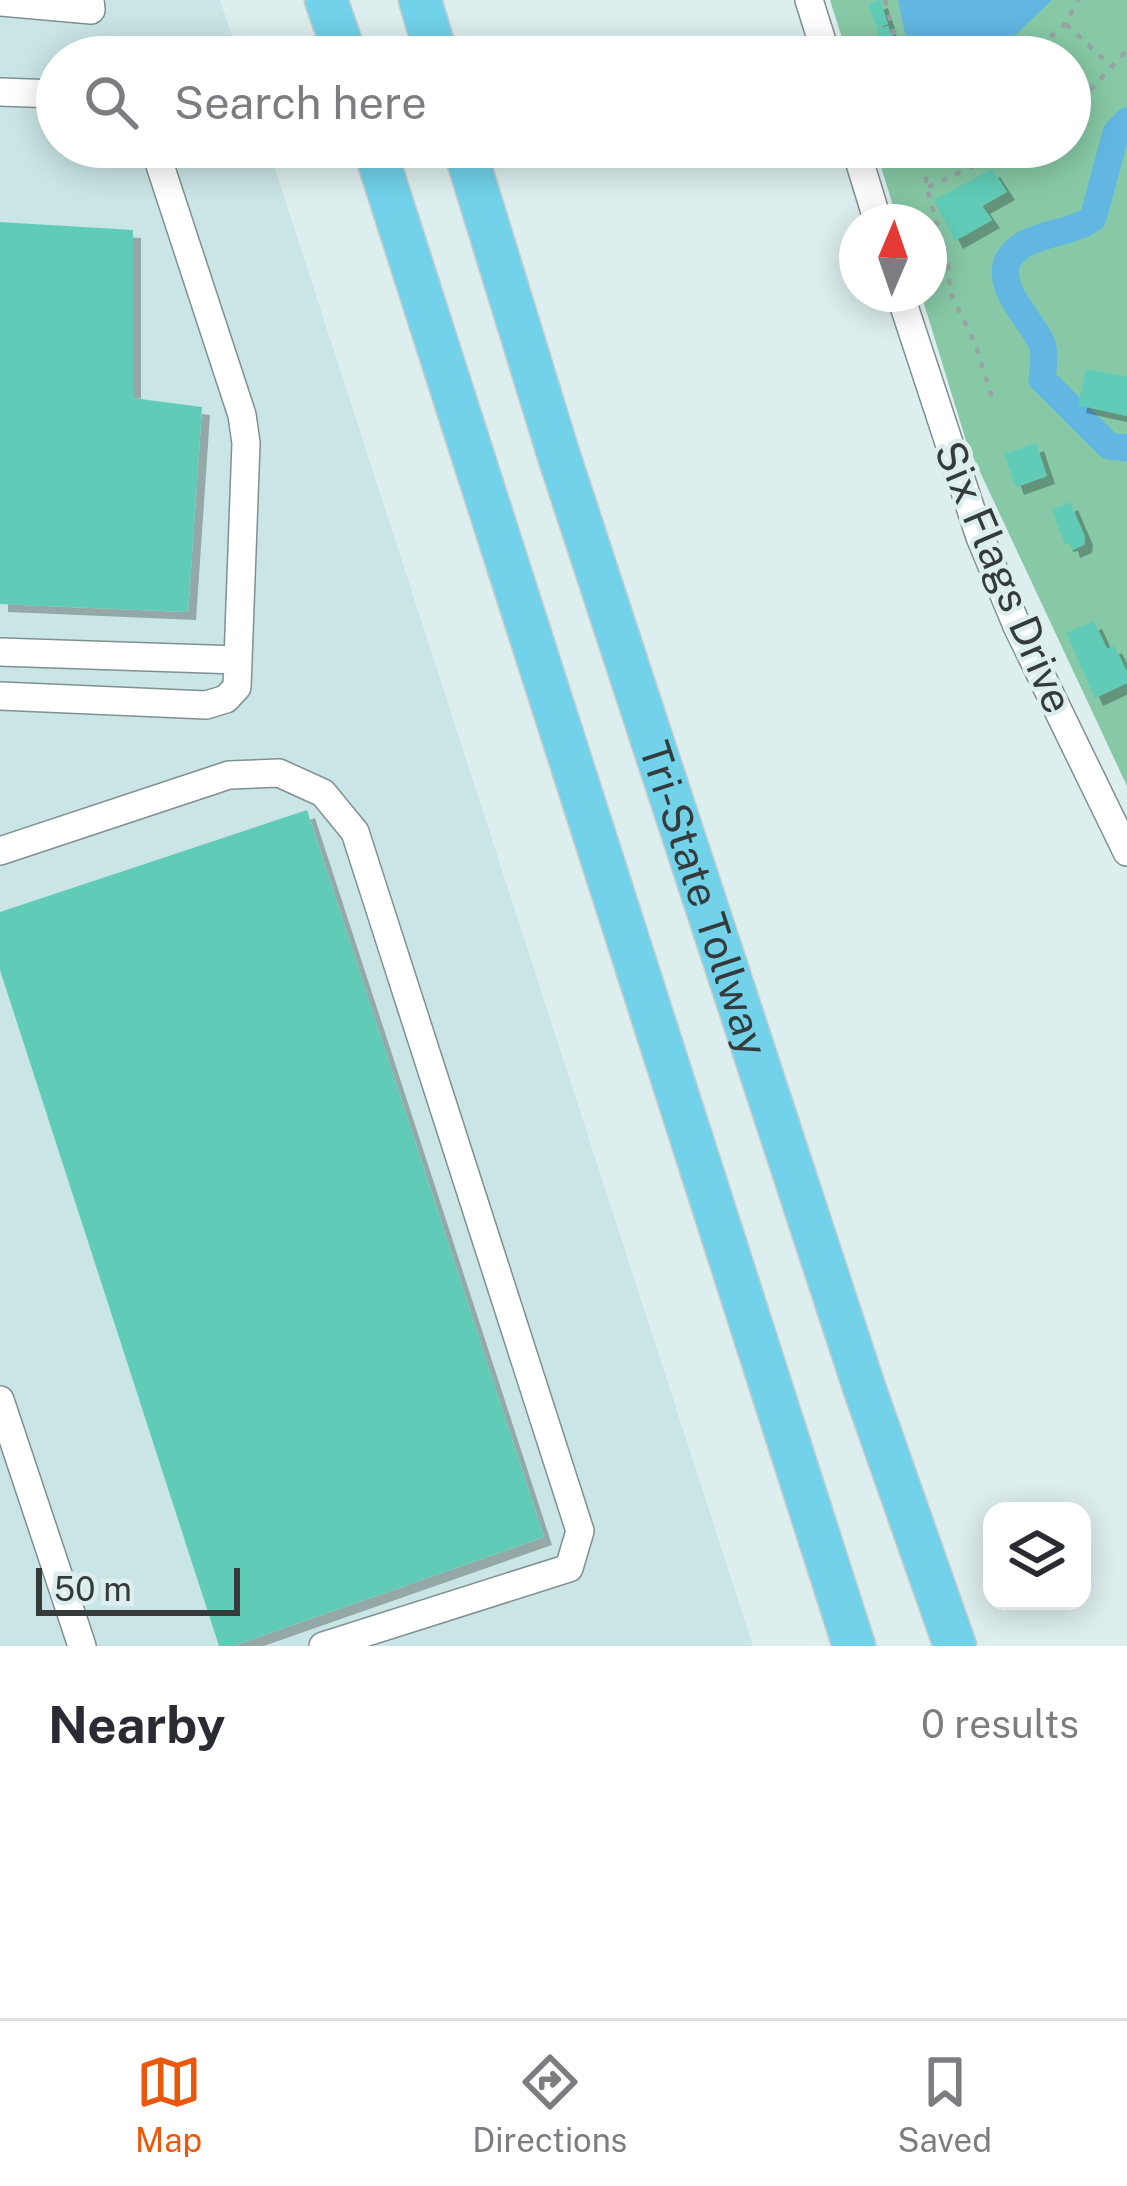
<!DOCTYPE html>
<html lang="en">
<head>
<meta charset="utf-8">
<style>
	:root { --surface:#fff; --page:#f2f2f3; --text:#2b2b33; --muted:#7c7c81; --line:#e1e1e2; --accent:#ea580c }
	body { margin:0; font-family:"Public Sans",sans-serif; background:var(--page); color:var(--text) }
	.controls { position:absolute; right:36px; bottom:36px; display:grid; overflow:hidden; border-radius:24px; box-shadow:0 6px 30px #0003 }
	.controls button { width:108px; height:108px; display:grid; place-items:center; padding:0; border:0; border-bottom:3px solid var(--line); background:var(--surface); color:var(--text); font:60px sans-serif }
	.compass { position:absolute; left:839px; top:204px; width:108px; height:108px; border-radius:50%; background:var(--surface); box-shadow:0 6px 30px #0003; rotate:2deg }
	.scale { position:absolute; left:36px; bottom:30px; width:204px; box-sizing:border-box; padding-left:12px; border:6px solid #353b3b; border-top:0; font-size:33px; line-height:42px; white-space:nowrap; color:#353b3b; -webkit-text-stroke:9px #dee; paint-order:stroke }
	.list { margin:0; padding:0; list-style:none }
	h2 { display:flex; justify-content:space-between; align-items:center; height:156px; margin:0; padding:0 48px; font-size:51px }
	h2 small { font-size:39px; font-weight:400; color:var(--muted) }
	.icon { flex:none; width:66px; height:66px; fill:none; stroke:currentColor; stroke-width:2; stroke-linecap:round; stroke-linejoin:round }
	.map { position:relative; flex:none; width:1127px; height:1646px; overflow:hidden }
	.search { position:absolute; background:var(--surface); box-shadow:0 6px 30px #0003; left:36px; right:36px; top:36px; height:132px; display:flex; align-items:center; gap:30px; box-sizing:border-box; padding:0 42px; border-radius:66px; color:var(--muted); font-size:45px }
	.sheet { height:372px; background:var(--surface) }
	nav { display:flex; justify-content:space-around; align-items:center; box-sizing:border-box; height:168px; border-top:3px solid var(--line); background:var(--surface); font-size:33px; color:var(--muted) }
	nav a { display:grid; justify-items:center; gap:6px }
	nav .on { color:var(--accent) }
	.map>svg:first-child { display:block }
	.built { fill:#cae5e5 }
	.green { fill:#87c9a6 }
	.water { fill:#62b6e2 }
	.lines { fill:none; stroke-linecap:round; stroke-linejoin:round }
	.canal { stroke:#62b6e2; stroke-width:27 }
	.building { fill:#61ccb7; filter:url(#shadow) }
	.minor-casing { stroke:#809090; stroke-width:30 }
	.highway-casing { stroke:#cacccc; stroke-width:45 }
	.path { stroke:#98a4a4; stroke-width:4.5; stroke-dasharray:6 9; stroke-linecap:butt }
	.minor { stroke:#fff; stroke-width:27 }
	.highway { stroke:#71d2ea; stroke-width:42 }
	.labels { text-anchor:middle; stroke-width:9; stroke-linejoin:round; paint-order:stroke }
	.street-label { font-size:42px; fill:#353b3b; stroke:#dee }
</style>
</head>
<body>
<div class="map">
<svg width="1127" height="1646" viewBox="0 0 1127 1646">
	<defs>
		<filter id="shadow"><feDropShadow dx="8" dy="8" stdDeviation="0" flood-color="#0004"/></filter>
	</defs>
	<rect width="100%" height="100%" fill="#dee"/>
	<!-- built -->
	<path class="built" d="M0 0H220L239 57H57V147H268L753 1646H0Z"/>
	<!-- green -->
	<path class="green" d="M830 0H1127V786L967 444 921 294H929V222H898L875 147H1070V57H848Z"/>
	<!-- water -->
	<path class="water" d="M898 0H1052L992 57H910Z"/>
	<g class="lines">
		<!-- canal -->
		<path class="canal" d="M1127 121 1116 133 1093 218C1073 233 1044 232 1023 245 979 273 1029 315 1041 342 1046 351 1043 367 1042 379L1109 446 1127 448"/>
	</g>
	<!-- building -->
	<path class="building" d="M880 0 888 24 877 28 868 4Z
		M888 26 892 37 880 40 877 29Z
		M892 39 895 50 884 54 880 43Z
		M992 169 1007 192 982 206 992 220 955 241 934 200Z
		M0 222 133 230V398L202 407 188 612 0 604Z
		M1086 369 1127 377V416L1078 405Z
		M1036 443 1047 476 1016 487 1004 454Z
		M1070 502 1085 537 1084 545 1072 550 1070 543 1065 544 1052 510Z
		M1094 621 1107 649 1114 645 1127 672V683L1095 698 1066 633Z
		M307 810 544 1537 233 1646H219L0 970V912Z"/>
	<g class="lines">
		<defs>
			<path id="minor" d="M809 0 827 57
				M0 2 91 10 90 0
				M0 92 57 94
				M855 147 878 222
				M900 294 980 537 1017 626 1127 852
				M0 652 238 660
				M0 696 206 705 226 699 237 687 246 443 242 415 154 147
				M0 851 229 775 279 773 323 793 355 832 580 1531 569 1568 323 1646
				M0 1400 82 1646"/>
			<g id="highway">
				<path d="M326 0 346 57"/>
				<path d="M420 0 437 57"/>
				<path d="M374 147 854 1646"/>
				<path id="s1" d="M464 147 558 453 865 1390 955 1646"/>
			</g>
		</defs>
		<!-- minor casing -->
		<use href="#minor" class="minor-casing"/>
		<!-- highway casing -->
		<use href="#highway" class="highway-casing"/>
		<!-- path -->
		<path class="path" d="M885 0 900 57
			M1066 24 1110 65
			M1028 57 1065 24 1078 0
			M1070 112 1127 50
			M922 147 927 188 948 264 950 292 975 343 992 397
			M928 187 1015 147"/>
		<!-- minor -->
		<use href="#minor" class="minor"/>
		<!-- highway -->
		<use href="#highway" class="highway"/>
	</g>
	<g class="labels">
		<!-- street labels -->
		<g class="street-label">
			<text transform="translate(1004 577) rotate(67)" y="15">Six Flags Drive</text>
			<text dy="15" stroke="none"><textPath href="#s1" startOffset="789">Tri-State Tollway</textPath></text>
		</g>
	</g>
</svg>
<div class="controls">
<button><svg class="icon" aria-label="layers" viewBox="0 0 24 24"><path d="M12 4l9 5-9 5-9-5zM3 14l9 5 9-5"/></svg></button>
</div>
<svg class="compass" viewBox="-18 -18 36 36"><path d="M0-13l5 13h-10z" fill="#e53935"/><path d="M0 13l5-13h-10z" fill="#7c7c81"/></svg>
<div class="scale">50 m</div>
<div class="search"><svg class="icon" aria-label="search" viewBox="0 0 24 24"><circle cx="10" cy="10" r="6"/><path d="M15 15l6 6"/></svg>Search here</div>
</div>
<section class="sheet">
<h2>Nearby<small>0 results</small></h2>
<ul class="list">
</ul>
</section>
<nav>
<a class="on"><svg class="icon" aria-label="map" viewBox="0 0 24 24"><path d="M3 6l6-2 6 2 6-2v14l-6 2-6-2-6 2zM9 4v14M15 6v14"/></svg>Map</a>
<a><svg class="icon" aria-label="directions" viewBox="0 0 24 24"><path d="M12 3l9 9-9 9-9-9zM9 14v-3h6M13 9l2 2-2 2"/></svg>Directions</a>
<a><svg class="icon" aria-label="saved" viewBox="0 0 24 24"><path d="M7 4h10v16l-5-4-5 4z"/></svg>Saved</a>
</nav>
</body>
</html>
